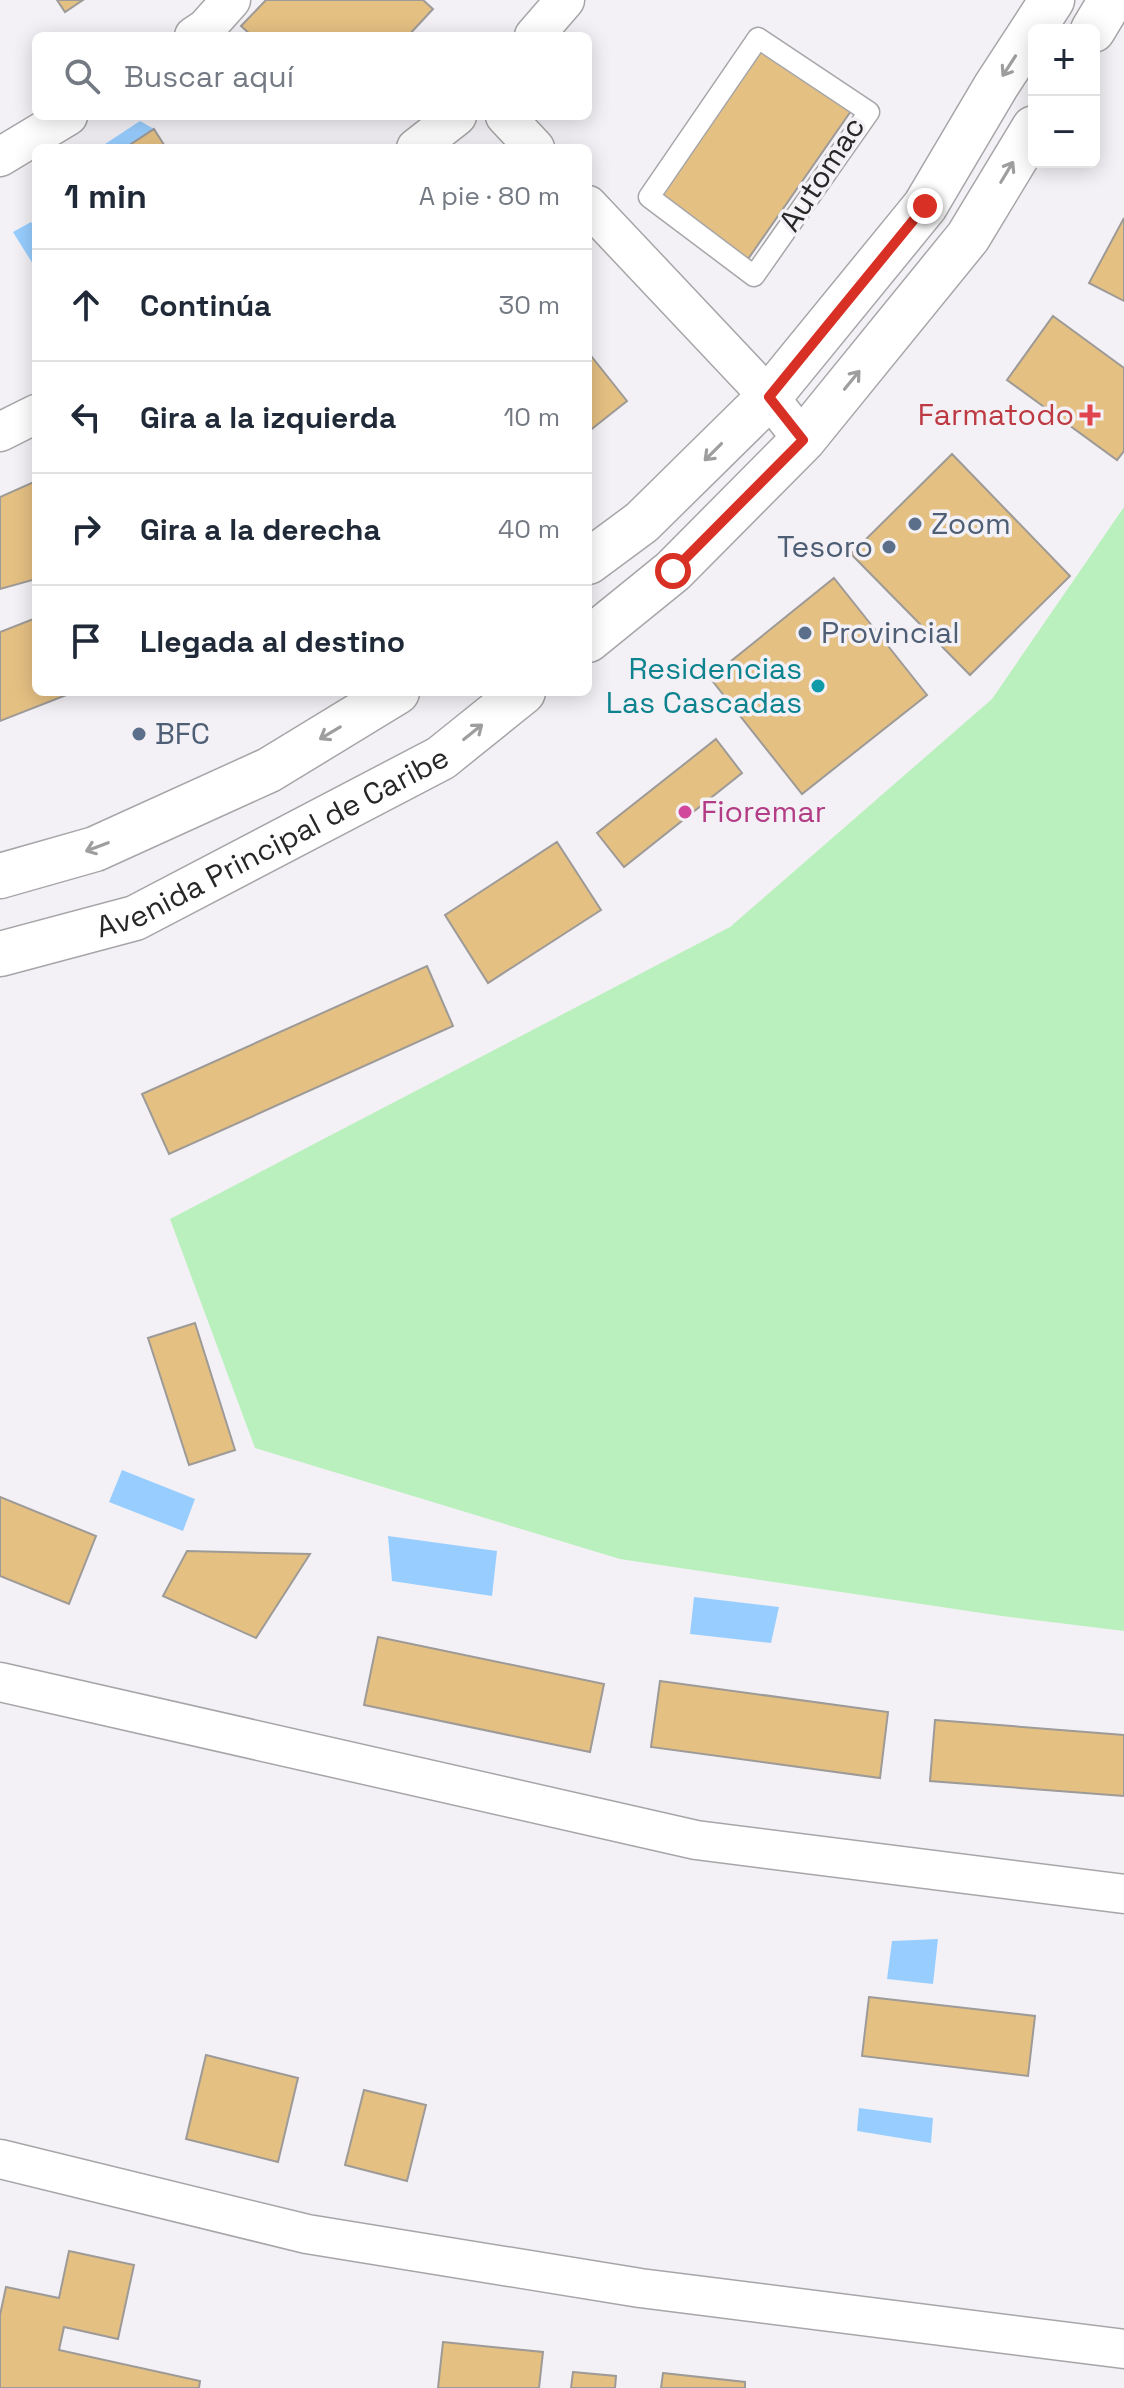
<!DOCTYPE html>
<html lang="es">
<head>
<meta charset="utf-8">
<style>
	:root { --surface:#fff; --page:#f6f6f7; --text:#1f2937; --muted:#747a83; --line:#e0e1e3 }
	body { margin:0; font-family:"Space Grotesk",sans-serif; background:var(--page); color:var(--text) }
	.controls { position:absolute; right:24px; top:24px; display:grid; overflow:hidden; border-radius:12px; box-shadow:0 4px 20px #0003 }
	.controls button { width:72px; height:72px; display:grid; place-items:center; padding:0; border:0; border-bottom:2px solid var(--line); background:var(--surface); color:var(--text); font:40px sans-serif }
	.stop { position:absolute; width:24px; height:24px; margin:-18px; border:6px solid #d93025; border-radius:50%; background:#fff }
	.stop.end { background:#d93025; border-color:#fff; box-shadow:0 2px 8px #0008 }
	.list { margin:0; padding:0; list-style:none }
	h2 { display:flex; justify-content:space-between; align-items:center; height:104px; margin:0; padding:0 32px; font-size:34px }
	h2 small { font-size:26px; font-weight:400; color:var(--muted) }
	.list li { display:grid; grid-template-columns:52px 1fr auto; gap:24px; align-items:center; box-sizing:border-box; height:112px; padding:0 32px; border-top:2px solid var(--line) }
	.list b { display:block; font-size:30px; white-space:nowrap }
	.list em { font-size:26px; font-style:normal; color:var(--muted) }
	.icon { flex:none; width:44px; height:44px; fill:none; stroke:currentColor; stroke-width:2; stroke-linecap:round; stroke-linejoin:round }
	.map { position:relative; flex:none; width:1124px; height:2388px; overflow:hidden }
	.search { position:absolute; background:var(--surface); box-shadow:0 4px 20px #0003; left:32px; top:32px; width:560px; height:88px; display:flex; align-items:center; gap:20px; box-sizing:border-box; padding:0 28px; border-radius:12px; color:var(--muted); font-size:30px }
	.panel { position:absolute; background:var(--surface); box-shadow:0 4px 20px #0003; left:32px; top:144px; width:560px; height:552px; border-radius:12px }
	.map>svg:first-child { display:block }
	.green { fill:#baf0bd }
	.water { fill:#98ceff }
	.building { fill:#e5c083; stroke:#9d9a97; stroke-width:2 }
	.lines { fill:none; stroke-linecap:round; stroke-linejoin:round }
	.lane-casing { stroke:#a6a5a8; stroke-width:23 }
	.street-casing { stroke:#a6a5a8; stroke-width:41 }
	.primary-casing { stroke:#a6a5a8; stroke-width:47 }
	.lane { stroke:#fff; stroke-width:20 }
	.street { stroke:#fff; stroke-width:38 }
	.primary { stroke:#fff; stroke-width:44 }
	.oneway { stroke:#9e9e9e }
	.route { stroke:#d93025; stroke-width:10 }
	.health-dot { fill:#e0444e; stroke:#f3f1f5; stroke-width:3 }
	.service-dot { fill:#5c6f8a; stroke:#f3f1f5; stroke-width:3 }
	.culture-dot { fill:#0f9aa8; stroke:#f3f1f5; stroke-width:3 }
	.hotel-dot { fill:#d1479c; stroke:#f3f1f5; stroke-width:3 }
	.labels { text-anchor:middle; stroke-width:7; stroke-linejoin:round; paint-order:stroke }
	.street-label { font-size:30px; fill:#272728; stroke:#f3f1f5 }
	.health-label { font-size:30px; fill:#be3a42; stroke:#f3f1f5; text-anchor:end }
	.service-label { font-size:30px; fill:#4e5e75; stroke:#f3f1f5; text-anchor:start }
	.culture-label { font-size:30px; fill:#0d838f; stroke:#f3f1f5; text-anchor:end }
	.hotel-label { font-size:30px; fill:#b23c85; stroke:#f3f1f5; text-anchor:start }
</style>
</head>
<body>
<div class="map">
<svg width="1124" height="2388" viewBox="0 0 1124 2388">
	<rect width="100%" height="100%" fill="#f3f1f5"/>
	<!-- green -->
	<path class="green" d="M1124 507V1631L1002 1616 620 1559 255 1448 170 1219 730 927 992 699Z"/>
	<!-- water -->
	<path class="water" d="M140 121 154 129 132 148H99Z
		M31 222 36 229V269L13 232Z
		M122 1470 195 1499 183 1531 109 1502Z
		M388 1536 497 1551 492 1596 392 1581Z
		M694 1597 779 1607 771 1643 690 1634Z
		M938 1939 933 1984 887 1979 892 1941Z
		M859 2108 933 2118 931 2143 857 2131Z"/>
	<!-- building -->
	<path class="building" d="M57 0H83L65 12Z
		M266 0H423L433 9 408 36H252L241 26Z
		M763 49 851 111 746 262 658 200Z
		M154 129 166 148H125Z
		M1124 218V301L1089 283Z
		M1053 316 1124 368V451L1117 460 1007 380Z
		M588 352 627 401 588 432Z
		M952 454 1070 576 970 675 851 554Z
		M36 481V579L0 589V497Z
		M834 578 927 695 802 794 710 678Z
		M36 618V692H74L0 721V632Z
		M716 739 742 773 624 867 597 833Z
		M557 842 601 910 488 983 445 915Z
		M427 966 453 1026 169 1154 142 1094Z
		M195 1323 235 1450 189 1465 148 1338Z
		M0 1497 96 1536 69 1604 0 1576Z
		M187 1551 310 1554 256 1638 163 1596Z
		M378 1637 604 1684 590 1752 364 1705Z
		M660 1681 888 1712 880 1778 651 1747Z
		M935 1720 1124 1735V1796L930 1781Z
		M869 1997 1035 2016 1028 2076 862 2056Z
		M206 2055 298 2078 278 2162 186 2139Z
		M364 2090 426 2105 407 2181 345 2165Z
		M69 2251 134 2265 118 2339 64 2327 59 2350 200 2381 199 2388H0V2315L6 2287 59 2298Z
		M443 2342 543 2352 539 2388H438Z
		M573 2372 616 2376 615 2388H571Z
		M663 2373 745 2382V2388H661Z"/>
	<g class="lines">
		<defs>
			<path id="lane" d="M758 38 869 112 754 276 649 197Z"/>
			<path id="street" d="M194 36 206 28 231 0
				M534 36 565 0
				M505 116 535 148
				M416 148 457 116
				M0 157 68 116
				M588 205 769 397 803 440
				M0 432 36 414
				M0 1682 696 1840 1124 1894
				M0 2159 307 2234 640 2288 1124 2349"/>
			<g id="primary">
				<path d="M1093 30 1111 0"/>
				<path d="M588 562 642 522 769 397 925 206 996 86 1052 0"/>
				<path d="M588 640 673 571 803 440 968 237 1034 128"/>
				<path d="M0 876 95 849 269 770 397 692"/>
				<path id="s1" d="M0 954 135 918 441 758 523 692"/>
			</g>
		</defs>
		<!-- lane casing -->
		<use href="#lane" class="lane-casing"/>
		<!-- street casing -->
		<use href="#street" class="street-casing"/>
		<!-- primary casing -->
		<use href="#primary" class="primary-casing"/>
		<!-- lane -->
		<use href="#lane" class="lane"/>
		<!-- street -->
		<use href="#street" class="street"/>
		<!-- primary -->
		<use href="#primary" class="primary"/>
	</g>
	<!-- one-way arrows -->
	<defs><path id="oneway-shaft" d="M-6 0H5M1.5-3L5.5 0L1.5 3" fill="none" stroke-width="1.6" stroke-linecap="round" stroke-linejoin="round" transform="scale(2)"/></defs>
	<g class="oneway">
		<use href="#oneway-shaft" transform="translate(1009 66) rotate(123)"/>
		<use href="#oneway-shaft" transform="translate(1007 172) rotate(-59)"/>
		<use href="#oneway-shaft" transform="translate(852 380) rotate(-51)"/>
		<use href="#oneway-shaft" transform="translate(713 452) rotate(135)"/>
		<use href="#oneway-shaft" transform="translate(473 732) rotate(-39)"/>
		<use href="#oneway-shaft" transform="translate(330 733) rotate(149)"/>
		<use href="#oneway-shaft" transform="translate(97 847) rotate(159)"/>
	</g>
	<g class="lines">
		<!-- route -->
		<path class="route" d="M673 571 803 440 769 397 925 206"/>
	</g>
	<!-- markers -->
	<path class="health-dot" d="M1086 403h8v8h8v8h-8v8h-8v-8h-8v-8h8z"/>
	<g class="service-dot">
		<circle cx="915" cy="524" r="8"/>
		<circle cx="889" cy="547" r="8"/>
		<circle cx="805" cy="633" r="8"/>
		<circle cx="139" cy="734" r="8"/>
	</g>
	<circle class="culture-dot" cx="818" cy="686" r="8"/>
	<circle class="hotel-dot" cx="685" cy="812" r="8"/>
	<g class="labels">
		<!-- street labels -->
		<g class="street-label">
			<text transform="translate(822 174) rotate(-57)" y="10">Automac</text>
			<text dy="10" stroke="none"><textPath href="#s1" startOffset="296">Avenida Principal de Caribe</textPath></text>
		</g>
		<!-- health labels -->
		<g class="health-label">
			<text x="1074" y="425">Farmatodo</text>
		</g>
		<!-- service labels -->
		<g class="service-label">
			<text x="931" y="534">Zoom</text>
			<text x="873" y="557" text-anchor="end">Tesoro</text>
			<text x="821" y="643">Provincial</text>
			<text x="155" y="744">BFC</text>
		</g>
		<!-- culture labels -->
		<g class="culture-label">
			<text x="802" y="679">Residencias<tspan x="802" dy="34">Las Cascadas</tspan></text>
		</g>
		<!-- hotel labels -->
		<g class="hotel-label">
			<text x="701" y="822">Fioremar</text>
		</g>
	</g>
</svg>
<div class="controls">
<button>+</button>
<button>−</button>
</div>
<div class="stop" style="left:673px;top:571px"></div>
<div class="stop end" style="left:925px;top:206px"></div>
<div class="search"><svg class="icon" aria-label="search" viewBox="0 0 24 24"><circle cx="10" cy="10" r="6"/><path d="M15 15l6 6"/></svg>Buscar aquí</div>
<section class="panel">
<h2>1 min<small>A pie · 80 m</small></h2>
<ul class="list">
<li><svg class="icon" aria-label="ahead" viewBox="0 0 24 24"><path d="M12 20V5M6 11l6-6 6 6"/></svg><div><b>Continúa</b></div><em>30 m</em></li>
<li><svg class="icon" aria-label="left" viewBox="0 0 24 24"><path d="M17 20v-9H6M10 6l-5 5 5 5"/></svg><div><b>Gira a la izquierda</b></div><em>10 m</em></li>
<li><svg class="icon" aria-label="right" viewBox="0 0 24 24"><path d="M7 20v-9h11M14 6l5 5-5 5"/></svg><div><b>Gira a la derecha</b></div><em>40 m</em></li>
<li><svg class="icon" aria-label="arrive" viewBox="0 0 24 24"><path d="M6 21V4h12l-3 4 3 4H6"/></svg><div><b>Llegada al destino</b></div></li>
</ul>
</section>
</div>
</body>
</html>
